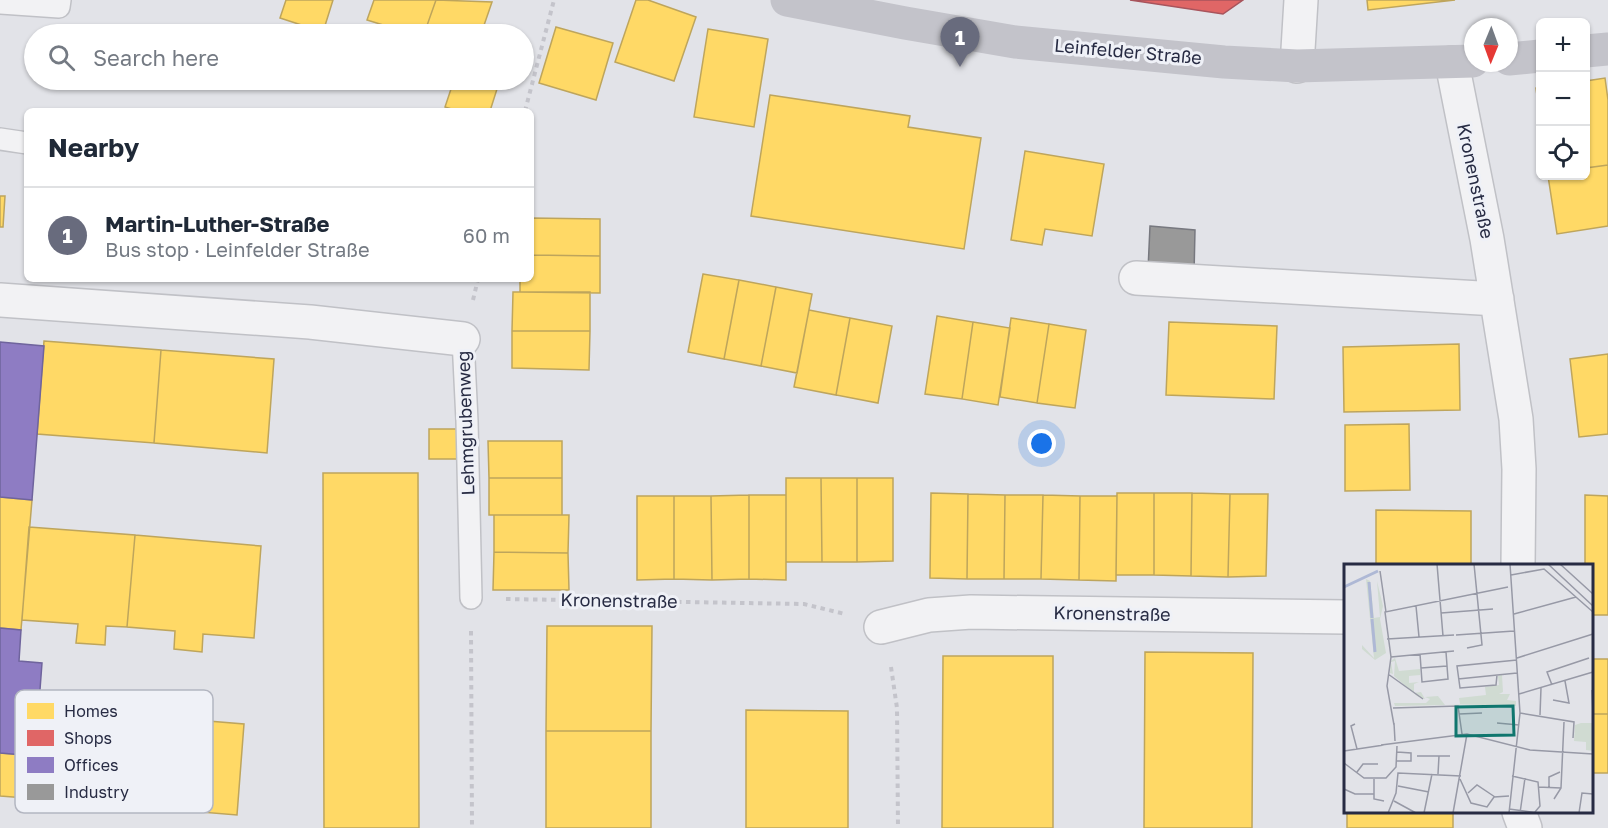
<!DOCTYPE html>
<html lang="en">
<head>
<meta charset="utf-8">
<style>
	:root { --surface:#fff; --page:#f6f6f7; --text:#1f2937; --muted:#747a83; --line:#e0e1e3; --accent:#686b7d }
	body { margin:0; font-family:"Golos Text",sans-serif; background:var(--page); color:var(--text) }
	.controls { position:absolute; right:18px; top:18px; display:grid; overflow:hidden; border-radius:9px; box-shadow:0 2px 4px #0004 }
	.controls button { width:54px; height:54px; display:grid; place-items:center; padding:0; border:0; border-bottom:2px solid var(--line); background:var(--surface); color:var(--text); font:30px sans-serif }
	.compass { position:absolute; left:1464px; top:18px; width:54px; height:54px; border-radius:50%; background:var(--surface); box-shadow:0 2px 4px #0004; rotate:181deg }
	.you { position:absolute; left:1042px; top:444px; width:21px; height:21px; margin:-15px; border:4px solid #fff; border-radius:50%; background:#1a73e8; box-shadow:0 0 0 9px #1a73e833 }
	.badge { display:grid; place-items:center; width:39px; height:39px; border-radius:50%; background:var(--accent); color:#fff; font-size:20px; font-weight:700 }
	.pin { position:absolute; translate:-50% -50px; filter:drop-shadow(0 2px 3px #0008) }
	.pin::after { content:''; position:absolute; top:32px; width:21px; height:18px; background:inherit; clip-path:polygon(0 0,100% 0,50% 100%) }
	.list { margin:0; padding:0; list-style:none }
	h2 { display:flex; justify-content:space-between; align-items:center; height:78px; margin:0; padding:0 24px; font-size:26px }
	h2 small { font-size:20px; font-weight:400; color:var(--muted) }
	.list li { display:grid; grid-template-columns:39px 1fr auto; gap:18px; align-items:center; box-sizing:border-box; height:96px; padding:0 24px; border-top:2px solid var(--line) }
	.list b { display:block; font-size:22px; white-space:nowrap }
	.list p { margin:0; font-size:20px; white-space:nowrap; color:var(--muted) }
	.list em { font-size:20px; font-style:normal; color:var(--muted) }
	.icon { flex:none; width:33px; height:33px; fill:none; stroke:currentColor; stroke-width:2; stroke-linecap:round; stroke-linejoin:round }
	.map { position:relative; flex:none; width:1608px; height:828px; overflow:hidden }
	.search { position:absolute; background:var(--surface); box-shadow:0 2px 4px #0004; left:24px; top:24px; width:510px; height:66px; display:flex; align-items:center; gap:15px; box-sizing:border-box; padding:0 21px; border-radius:33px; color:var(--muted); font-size:22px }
	.panel { position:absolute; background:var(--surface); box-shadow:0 2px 4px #0004; left:24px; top:108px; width:510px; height:174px; border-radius:9px }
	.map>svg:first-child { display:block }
	.homes { fill:#ffd966; stroke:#bea55c; stroke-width:1.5 }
	.shops { fill:#e06666; stroke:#a8545c; stroke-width:1.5 }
	.offices { fill:#8e7cc3; stroke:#6f649d; stroke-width:1.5 }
	.industry { fill:#999; stroke:#77787f; stroke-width:1.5 }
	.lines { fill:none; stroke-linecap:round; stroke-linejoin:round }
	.lane-casing { stroke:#c0c1c6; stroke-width:24 }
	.street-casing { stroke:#c0c1c6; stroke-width:36 }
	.path { stroke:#c4c4cb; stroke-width:4; stroke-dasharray:4.5 4.5; stroke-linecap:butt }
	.lane { stroke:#f2f2f4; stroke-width:21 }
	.street { stroke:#f2f2f4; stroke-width:33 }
	.secondary { stroke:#c3c3ca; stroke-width:33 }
	.labels { text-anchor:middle; stroke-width:6; stroke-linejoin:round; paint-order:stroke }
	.street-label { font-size:18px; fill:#272b43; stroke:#eff1f7 }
	.inset-river { fill:none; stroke:#aeb8d5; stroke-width:3 }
	.inset-road { fill:none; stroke:#9799a6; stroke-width:1.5 }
	.view { fill:#0f766e; fill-opacity:0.15; stroke:#0f766e; stroke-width:3 }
	.inset-edge { fill:none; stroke:#272b43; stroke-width:3 }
	.key { fill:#eff1f7; stroke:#b3b6c1; stroke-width:1.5 }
	.key-label { font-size:16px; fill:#272b43 }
</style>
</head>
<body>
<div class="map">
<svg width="1608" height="828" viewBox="0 0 1608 828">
	<rect width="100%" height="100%" fill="#e2e3e8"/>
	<!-- homes -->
	<path class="homes" d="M286 0H333L323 32 280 18Z
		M374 0H436L424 34H412L367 20Z
		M436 0 492 2 481 34H424Z
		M636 0H648L696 17 674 81 615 62Z
		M1367 0H1455L1368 10Z
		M483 26 508 34H481Z
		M556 27 613 43 596 100 539 83Z
		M708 29 768 39 754 127 694 117Z
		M1605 78 1608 100V165L1586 168V81Z
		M454 80H470L497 89 490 111H458L445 107Z
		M469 80H500L497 89Z
		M1540 87V119L1536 88Z
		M770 95 910 116 908 127 981 138 964 249 751 216Z
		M1025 151 1104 164 1092 236 1045 229 1042 245 1011 240Z
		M1608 165V226L1557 234 1548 176H1586V168Z
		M0 196H5L3 227H0Z
		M531 218 600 219V256L531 255Z
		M531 255 600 256V293L520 292V279H531Z
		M703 274 739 280 724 359 688 352Z
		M739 280 776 287 761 366 724 359Z
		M776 287 812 294 797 373 761 366Z
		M513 292H590V331H512Z
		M809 310 850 318 836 395 794 387Z
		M937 316 973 322 962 399 925 394Z
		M850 318 892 326 878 403 836 395Z
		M1011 318 1049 324 1037 403 1000 397Z
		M973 322 1010 328 998 405 962 399Z
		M1169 322 1277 326 1274 399 1166 395Z
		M1049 324 1086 330 1075 408 1037 403Z
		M512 331H590L589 370 512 368Z
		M44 341 161 350 154 443 37 434Z
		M1459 344 1460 410 1344 412 1343 347Z
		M161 350 274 359 267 453 154 443Z
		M1608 354V434L1579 437 1570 359Z
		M1409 424 1410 490 1345 491V425Z
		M429 429H459V459H429Z
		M488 441H562V478H489Z
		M323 473H418L419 828H324Z
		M489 478H562V515H489Z
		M786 478H821L822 562H786Z
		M821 478H857V562H822Z
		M857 478H893V561L857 562Z
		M931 493 968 494 967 579 930 578Z
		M1117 493H1154V575H1116Z
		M1154 493H1192L1191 576 1154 575Z
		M1192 493 1230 494 1228 577 1191 576Z
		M968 494 1005 495 1004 579H967Z
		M1230 494H1268L1266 576 1228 577Z
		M749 495H786V580L749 579Z
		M749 495V579L712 580 711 496Z
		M1005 495H1043L1041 579H1004Z
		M1043 495 1080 496 1079 580 1041 579Z
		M1585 495 1608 496V615H1592V566H1585Z
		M637 496H674V579L637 580Z
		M674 496H711L712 580 674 579Z
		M1080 496H1117L1116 581 1079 580Z
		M0 497 32 500 21 630 0 628Z
		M1376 510 1471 511V566H1376Z
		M494 515H569L568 553 494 552Z
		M29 527 135 535 127 627 106 626 105 645 76 643 78 624 22 620Z
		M135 535 261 546 254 638 203 634 202 652 174 649 175 631 127 627Z
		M494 552 568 553 569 590H493Z
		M547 626H652L651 731H546Z
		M1145 652 1253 653 1252 828H1144Z
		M943 656H1053V828H942Z
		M1592 659H1608V714H1592Z
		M38 707 123 714 116 805 0 796V753L35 756Z
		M746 710 848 711V828H746Z
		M123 714 244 724 237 815 116 805Z
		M1592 714H1608V773H1592Z
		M546 731H651V828H546Z
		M1347 812H1453V828H1347Z"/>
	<!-- shops -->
	<path class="shops" d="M1130 0H1243L1223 14Z"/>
	<!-- offices -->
	<path class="offices" d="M0 342 44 346 32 500 0 497Z
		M0 628 21 630 19 661 42 663 35 756 0 753Z"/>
	<!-- industry -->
	<path class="industry" d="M1150 226 1195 230 1194 274 1148 270Z"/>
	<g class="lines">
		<defs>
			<path id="lane" d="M0 3 59 7 60 0
				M0 139 27 143
				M463 339 467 421 471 598"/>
			<path id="street" d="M1452 63 1487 239 1516 419 1519 469 1518 566
				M1297 66 1301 0
				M1136 278 1497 299
				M0 300 310 322 463 339
				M881 627 929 615 971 612 1346 617
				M1519 812 1525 828"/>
		</defs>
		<!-- lane casing -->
		<use href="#lane" class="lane-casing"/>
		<!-- street casing -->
		<use href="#street" class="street-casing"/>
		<!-- path -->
		<path class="path" d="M525 111 554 0
			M473 300 478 279
			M506 599 804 604 845 614
			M471 631 472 828
			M891 667 897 708 898 828"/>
		<!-- lane -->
		<use href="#lane" class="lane"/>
		<!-- street -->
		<use href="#street" class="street"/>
		<!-- secondary -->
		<path class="secondary" d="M787 0 905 23 1015 42 1224 62 1297 66 1473 61
			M1586 51 1608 49
			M1509 59 1540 56"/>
	</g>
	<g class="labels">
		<!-- street labels -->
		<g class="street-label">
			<text transform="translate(1128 52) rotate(5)" y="6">Leinfelder Straße</text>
			<text transform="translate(1475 181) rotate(78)" y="6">Kronenstraße</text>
			<text transform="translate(466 423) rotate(-92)" y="6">Lehmgrubenweg</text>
			<text transform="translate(619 601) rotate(1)" y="6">Kronenstraße</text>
			<text transform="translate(1112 614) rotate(1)" y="6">Kronenstraße</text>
		</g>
	</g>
	<!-- overview -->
	<g transform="translate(1344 564)">
		<rect width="249" height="249" fill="#e2e3e8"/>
		<path d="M22 15 26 17 30 54 36 53 33 17 39 42 36 55 42 89 31 96 18 85V81L30 94ZM51 94 55 107 76 105V111L65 112V119L75 118 70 120V129L77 128 81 135 73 132 50 112 51 97 47 98 49 110 46 109 47 97ZM158 111 159 128 155 130H166L163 136 172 137V142L103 140H116L115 134 142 131 141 123 155 121 154 112ZM94 132 101 141 51 142 50 139H82L86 135 81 133ZM237 159H249V187L242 186V178L230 177 231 161Z" fill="#d0dbd2"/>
		<path class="inset-river" d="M25 18 28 54M0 23 34 7M28 55 31 88"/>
		<path class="inset-road" d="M93 0 99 72M204 0 249 42M216 0 249 30M36 7 42 48M167 11 200 5 249 48M72 42 75 73M97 49 149 45M170 50 232 33M112 71 170 67M43 75 110 71M123 84 138 81 130 0M76 90 78 118 104 115 102 88M47 93 110 87M173 94 249 70M77 104 103 102M44 110 79 135M153 111 152 121 116 124 113 102 173 96M114 115 173 109M208 121 203 108 245 94M248 126 249 150M175 130 249 108M209 136 225 139 221 117M49 144 114 142 118 170M176 149 230 158 229 174M115 150 138 149M196 151 197 124M50 159 51 177M153 159 175 161M11 160 7 162 13 185M50 161 43 122 47 93 41 48 164 23M37 181 123 170 186 186 249 190M0 187 40 181M53 188 67 189V197H53M73 192H106M0 199 20 214H42L52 203 53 182M13 208 19 200H34M94 210 95 192M168 212 194 218 196 242 191 248M30 215V235L40 237M116 215 127 239 143 243 150 233 165 232M54 222 85 228M194 223 217 224M205 223V213L216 208M0 225 11 230H30M124 229 133 221 151 233M210 235 217 224 220 158M50 237 72 249M165 245 194 249M44 249 52 229 54 209 117 212M80 249 88 210M109 249 123 170M165 249 176 149 166 0M176 249 181 214M235 249 238 229 249 230"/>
		<path class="view" d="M169 142 170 171 112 172V143Z"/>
		<rect width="249" height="249" class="inset-edge"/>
	</g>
	<!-- legend -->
	<rect x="15" y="690" width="198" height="123" rx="9" class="key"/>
	<rect x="27" y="703" width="27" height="16" fill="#ffd966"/>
	<rect x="27" y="730" width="27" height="16" fill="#e06666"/>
	<rect x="27" y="757" width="27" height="16" fill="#8e7cc3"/>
	<rect x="27" y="784" width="27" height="16" fill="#999"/>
	<g class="key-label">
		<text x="64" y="717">Homes</text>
		<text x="64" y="744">Shops</text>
		<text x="64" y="771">Offices</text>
		<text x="64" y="798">Industry</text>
	</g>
</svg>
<div class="controls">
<button>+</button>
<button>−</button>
<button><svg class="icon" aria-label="locate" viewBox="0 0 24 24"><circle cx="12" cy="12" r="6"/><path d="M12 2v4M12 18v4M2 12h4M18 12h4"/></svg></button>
</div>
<svg class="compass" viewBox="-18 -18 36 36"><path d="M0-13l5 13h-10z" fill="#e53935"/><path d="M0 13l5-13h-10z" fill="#747a83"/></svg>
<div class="you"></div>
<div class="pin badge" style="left:960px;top:67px">1</div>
<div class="search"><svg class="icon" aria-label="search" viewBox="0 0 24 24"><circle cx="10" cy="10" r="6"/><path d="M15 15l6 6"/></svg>Search here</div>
<section class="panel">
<h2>Nearby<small></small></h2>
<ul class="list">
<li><span class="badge">1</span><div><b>Martin-Luther-Straße</b><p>Bus stop · Leinfelder Straße</p></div><em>60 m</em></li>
</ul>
</section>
</div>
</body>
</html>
